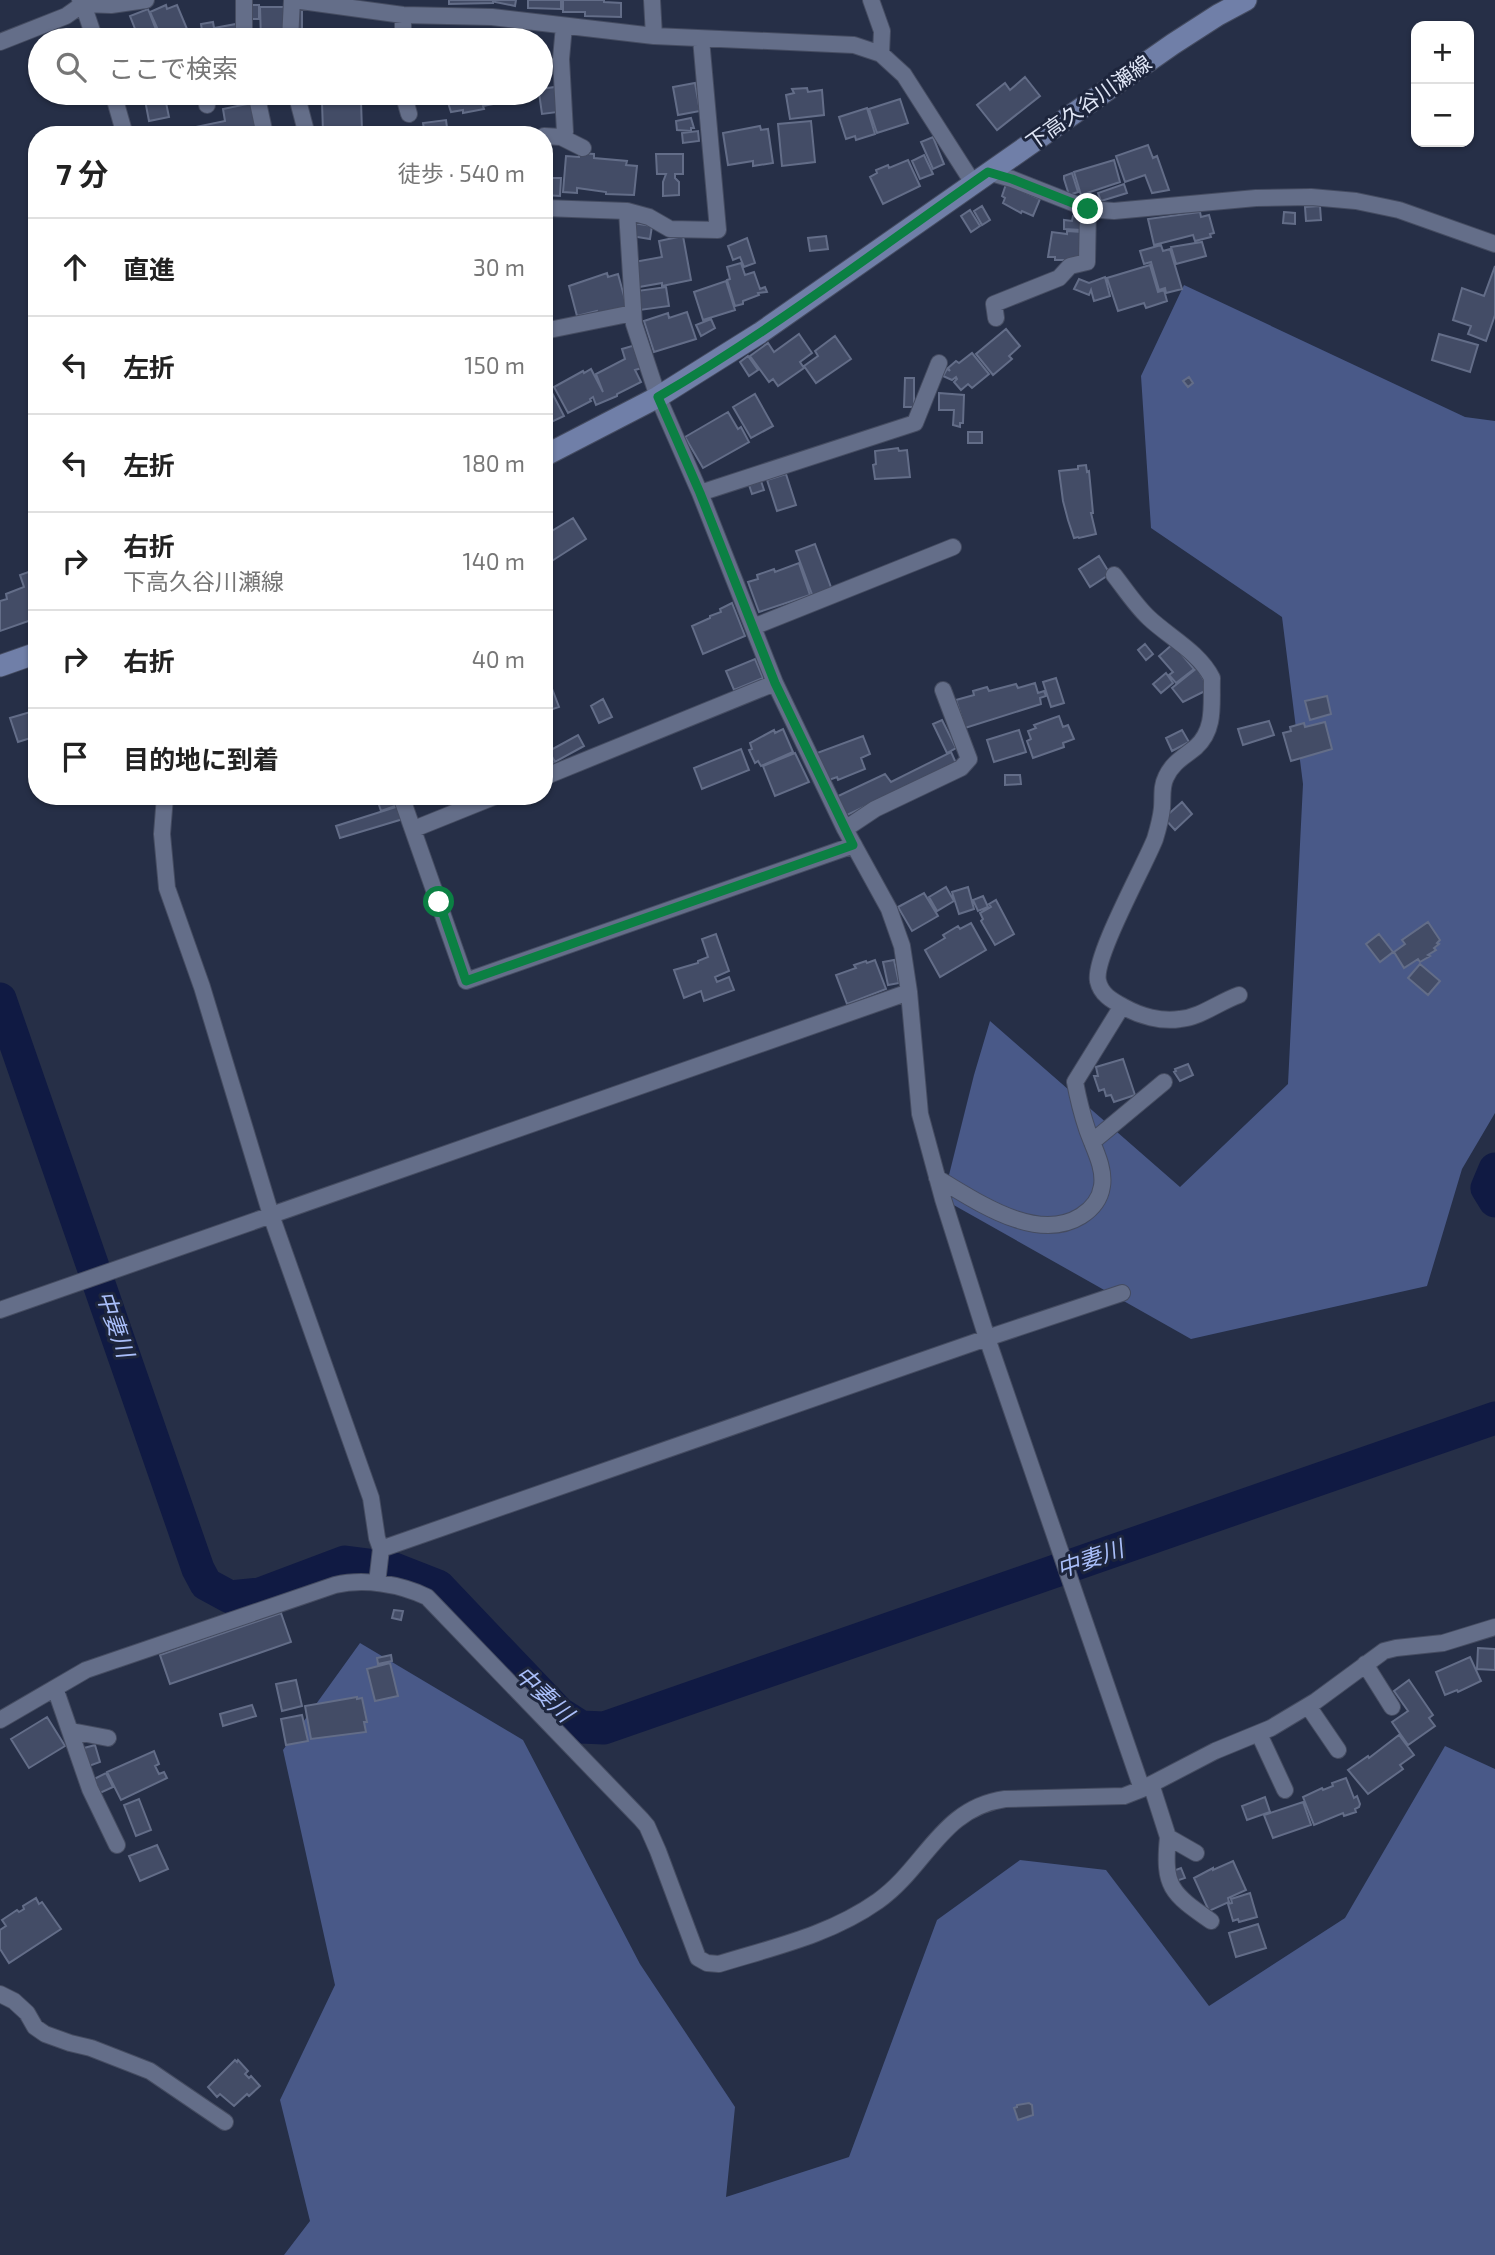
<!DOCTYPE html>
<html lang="ja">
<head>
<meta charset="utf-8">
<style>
	:root { --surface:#fff; --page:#f2f2f2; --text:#222; --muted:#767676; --line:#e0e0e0 }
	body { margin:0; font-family:"Exo 2","Noto Sans JP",sans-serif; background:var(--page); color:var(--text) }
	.controls { position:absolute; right:21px; top:21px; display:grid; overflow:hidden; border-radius:14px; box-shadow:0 2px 5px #0004 }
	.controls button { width:63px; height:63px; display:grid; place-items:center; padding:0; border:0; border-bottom:2px solid var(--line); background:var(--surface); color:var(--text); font:35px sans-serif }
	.stop { position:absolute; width:21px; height:21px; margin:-16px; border:5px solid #0b8043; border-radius:50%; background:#fff }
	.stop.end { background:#0b8043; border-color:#fff; box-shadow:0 2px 7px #0008 }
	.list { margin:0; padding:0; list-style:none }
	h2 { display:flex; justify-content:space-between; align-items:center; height:91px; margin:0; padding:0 28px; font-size:30px }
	h2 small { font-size:23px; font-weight:400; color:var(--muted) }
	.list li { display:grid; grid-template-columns:46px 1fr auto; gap:21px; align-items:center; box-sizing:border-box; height:98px; padding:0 28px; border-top:2px solid var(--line) }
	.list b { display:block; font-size:26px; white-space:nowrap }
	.list p { margin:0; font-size:23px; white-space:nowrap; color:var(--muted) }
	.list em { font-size:23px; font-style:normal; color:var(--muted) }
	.icon { flex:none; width:38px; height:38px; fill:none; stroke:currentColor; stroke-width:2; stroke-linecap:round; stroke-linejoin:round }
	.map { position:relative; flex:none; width:1495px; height:2255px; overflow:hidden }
	.search { position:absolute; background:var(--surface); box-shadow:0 2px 5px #0004; left:28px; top:28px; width:525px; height:77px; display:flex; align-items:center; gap:18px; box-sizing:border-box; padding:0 24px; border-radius:38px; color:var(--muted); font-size:26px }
	.panel { position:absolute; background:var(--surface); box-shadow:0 2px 5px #0004; left:28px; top:126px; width:525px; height:679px; border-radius:28px }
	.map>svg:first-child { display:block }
	.forest { fill:#495988 }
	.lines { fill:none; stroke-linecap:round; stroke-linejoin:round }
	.river { stroke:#101a43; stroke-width:33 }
	.building { fill:#434c66; stroke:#636d88; stroke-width:2 }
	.street-casing { stroke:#454c61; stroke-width:18 }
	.secondary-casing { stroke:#454c61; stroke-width:23 }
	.street { stroke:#646e89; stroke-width:16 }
	.secondary { stroke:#707fa8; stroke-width:21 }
	.route { stroke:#0b8043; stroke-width:9 }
	.labels { text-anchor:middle; stroke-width:6; stroke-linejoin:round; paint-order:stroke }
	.street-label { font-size:21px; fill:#e0e6f6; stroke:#1d253c }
	.water-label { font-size:23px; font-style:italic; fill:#a9bef9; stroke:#1d253c }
</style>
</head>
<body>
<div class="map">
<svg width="1495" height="2255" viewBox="0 0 1495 2255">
	<rect width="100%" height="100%" fill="#262f47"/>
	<!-- forest -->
	<path class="forest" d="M1184 285 1465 417 1495 421V1113L1462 1169 1427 1286 1191 1339 943 1199 974 1075 990 1021 1180 1187 1288 1084 1303 784 1282 617 1151 528 1141 376Z
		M360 1643 523 1740 640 1964 735 2107 726 2197 849 2157 937 1920 1020 1860 1106 1870 1209 2006 1345 1918 1445 1746 1495 1769V2255H284L310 2221 280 2100 335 1985 283 1750Z"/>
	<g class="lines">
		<!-- river -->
		<path class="river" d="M0 999 198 1569 206 1584 230 1597 260 1594 345 1562 392 1568 438 1586 559 1713 581 1727 604 1728 1495 1418
			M1495 1169 1487 1188 1495 1201"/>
	</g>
	<!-- building -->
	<path class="building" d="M449 0H493V3L449 4Z
		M495 0H516L515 6 495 2Z
		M528 0H561V9L528 8Z
		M563 0H604V2L621 3V17L585 16V12H563Z
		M166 5 167 9 177 5 187 29 162 39 150 12Z
		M249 5H259V19H249Z
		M260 7H284V40H261Z
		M148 9 160 40H133L131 36 137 34 130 16Z
		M295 10H302V39H294Z
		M213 22 214 28 236 24 240 40H195L193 32 202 31 201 24Z
		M182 32 186 40H164L163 39Z
		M1025 77 1040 96 997 130 977 105 1005 83 1010 90Z
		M695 83 700 111 678 115 673 87Z
		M555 87 558 112 542 114 539 93 541 89Z
		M807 88 808 92 822 90 824 115 790 119 786 95 794 93 792 89Z
		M164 93 169 117 149 121 144 95Z
		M241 93H252L254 101 243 103Z
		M357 93H387V99H357Z
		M445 93H513L514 100 483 106 484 109 463 113V110L451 112Z
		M900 99 908 123 877 133 869 109Z
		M361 101 362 131 323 132 322 102Z
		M252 103 259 135H187L186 129 225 121 223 109Z
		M867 108 875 134 856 140 855 136 846 139 839 117Z
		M691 118 694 128H691V131L677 130 676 121Z
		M446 120 448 135H425L423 123Z
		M811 121 815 162 782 166 778 124Z
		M760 126 761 130 768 129 773 163 753 166V161L728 165 723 133Z
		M383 130 384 135H362V132Z
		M698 131 699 141 683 143 682 133Z
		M933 137 944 164 933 169 921 142Z
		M1148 145 1153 158 1157 156 1169 190 1152 193 1145 175 1125 182 1116 156Z
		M579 153 594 154V158L627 161 626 165 637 166 634 195 606 194V192L577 188V193L563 192 566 156 579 157Z
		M656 154H683V174H675V178L679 182V195L663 196V182L666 174H657Z
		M924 155 933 174 920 179 912 161Z
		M908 160 920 186 883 204 870 177 877 173 876 170 888 165 889 168Z
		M1114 160 1120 182 1081 195 1074 172Z
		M1072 173 1078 192 1069 195 1064 179V176Z
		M544 178H561L560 196 544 195Z
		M1006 184 1040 199 1033 216 1022 211 1021 213 1003 203 1005 198 1002 196Z
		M1124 184 1127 193 1101 201 1098 193Z
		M982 206 990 220 982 225 974 211Z
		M1320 206 1321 220 1306 221 1305 207Z
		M970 210 980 226 971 232 961 216Z
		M1200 212 1201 217 1209 215 1214 233 1210 234 1211 237 1195 241 1193 235 1154 245 1148 219Z
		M1284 212 1295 213V224L1283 223Z
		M1073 216 1082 217V230L1064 229V220L1072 221Z
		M633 223 652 226 650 239 631 236Z
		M1067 231 1082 232 1081 260H1055V257H1048L1052 232 1067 234Z
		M683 236 691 280 662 286V283L639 287 634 262 662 257 659 241Z
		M826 236 828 249 810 251 808 238Z
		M747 238 755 263 744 267 740 257 733 260 728 246Z
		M1202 242 1206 256 1176 264 1171 247Z
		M1161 245 1163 251 1170 249 1182 289 1166 293 1165 288 1159 290 1151 262 1144 264 1140 251Z
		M741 263 745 275 754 272 760 289 765 287 767 292 758 293 759 295 743 301V304L735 306 727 280 730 279 727 267Z
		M1150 265 1158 292 1164 290 1167 301 1146 308 1144 303 1118 311 1107 278Z
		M1495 266V315L1486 341 1468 334 1471 326 1453 320 1462 288 1484 296Z
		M607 273 608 277 618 274 627 307 598 315 597 311 577 316 569 286Z
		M1105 277 1110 296 1094 301 1091 290 1089 295 1074 289 1079 279 1089 283Z
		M726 281 735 310 703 320 694 292Z
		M666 287 669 306 640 310 637 291Z
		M687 312 696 339 654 352 644 321 668 313 669 318Z
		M711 319 715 328 701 336 696 325Z
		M1006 329 1020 346 1009 356 1012 359 993 375 976 354Z
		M799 334 812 353 800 362 804 368 778 386 773 379 769 382 750 356 768 343 774 352Z
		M1439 334 1478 345 1470 372 1432 360Z
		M835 336 851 359 816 383 804 366 818 356 815 351Z
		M632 346 635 348 642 368 635 370 641 382 617 394V396L596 405 593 397 590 399 591 401 568 413 554 387 583 371 584 373 591 369 603 392 596 374 625 359 622 349Z
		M972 353 989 374 972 388 968 384 961 390 954 382 957 379 956 377 952 380 943 376 947 369 950 371 948 368 956 361 959 363Z
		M748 356 758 370 749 376 740 362Z
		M1189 377 1193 383 1188 387 1183 381Z
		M905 378H914V407H904Z
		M549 387 564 416 547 424 544 419V390Z
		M939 393 964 395 963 423H960V427L953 425 954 410H939Z
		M755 394 773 426 751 438 733 407Z
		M728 412 738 429 741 427 749 442 703 468 685 437Z
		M968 432H982V443H968Z
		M898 448 899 451 907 450 910 477 875 479 873 465 876 464 875 451Z
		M1086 465 1087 472 1089 471 1093 513H1091L1096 534 1079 538 1078 537 1074 538 1068 520 1063 501 1059 471 1078 469V466Z
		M786 474 796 505 777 511 767 480Z
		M761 481 764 490 752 494 749 485Z
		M573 518 586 539 544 566V529L547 527 550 532Z
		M815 544 832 590 813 597 796 551Z
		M1099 556 1110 574 1090 587 1079 569Z
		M799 563 810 595 759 612 748 582 758 579 757 575 774 569 775 572Z
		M37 569V618L0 631V601L7 599 6 594 24 587 20 575Z
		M732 603 745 636 703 654 692 626 710 618V616L721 612 720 609Z
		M1145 644 1153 654 1146 660 1138 650Z
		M1173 644 1194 669 1176 683 1169 675 1173 672 1159 656Z
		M755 659 763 678 734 690 726 671Z
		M1197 668 1209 689 1183 702 1172 688Z
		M1166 673 1173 683 1161 693 1153 684Z
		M1056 678 1064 703 1051 707 1043 682Z
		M1035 683 1038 693 1044 691 1046 696 1040 698 1041 704 965 728 956 700 974 695 973 691 987 687 989 691 1016 684 1018 688Z
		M551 686 559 707 544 712V688Z
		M1327 696 1331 714 1310 720 1305 701Z
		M603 699 612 717 599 723 591 706Z
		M37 710V736L18 742 10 718Z
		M1059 716 1063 727 1068 725 1074 739 1063 743 1064 747 1033 758 1027 741 1031 739 1028 731 1036 728 1034 725Z
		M942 720 956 748 947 753 933 724Z
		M1269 721 1274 735 1243 745 1238 729Z
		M1325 722 1332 749 1291 761 1283 733 1291 731 1290 727 1304 723 1305 727Z
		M783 729 793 752 761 766 758 761 755 763 749 750 752 749 750 743 774 730 775 733Z
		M1019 730 1026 752 994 762 987 740Z
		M1182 730 1189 742 1172 751 1166 738Z
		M578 735 584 746 555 762 549 751Z
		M863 736 870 754 861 758 865 769 838 780 837 777 829 780 817 753Z
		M544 744 553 763 544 767Z
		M741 749 749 770 702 789 694 768Z
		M951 752 956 763 845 816 836 797 885 774 891 782Z
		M795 753 809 782 775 796 763 766Z
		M1005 775H1020L1021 784 1005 785Z
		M386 796H395L398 805 381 811 377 799Z
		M1182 802 1192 814 1175 830 1164 818Z
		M399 806 403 819 340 838 336 826Z
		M946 887 954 901 937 911 929 897Z
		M968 887 974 909 959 914 952 892Z
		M924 893 938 916 912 931 898 907Z
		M983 896 988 907 978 911 973 900Z
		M996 900 1014 934 995 945 981 921 983 919 980 913 991 907 989 904Z
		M1428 922 1440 940 1437 943 1439 944 1434 948 1436 950 1428 955 1430 956 1420 962 1418 959 1404 968 1394 952 1405 944 1402 940Z
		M971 923 986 950 940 977 925 950 945 938 943 935 958 926 960 929Z
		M716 934 729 971 715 977 717 982 729 977 734 990 704 1001 701 991 684 998 674 970 698 963V961L708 957 702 939Z
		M1379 934 1393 952 1380 962 1366 944Z
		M875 960 886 989 847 1004 836 975 856 968 854 965 866 961 867 963Z
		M894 960 899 983 888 985 883 962Z
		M1420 964 1440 981 1428 995 1408 978Z
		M1123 1059 1135 1095 1114 1102 1111 1095 1106 1096 1104 1089 1099 1091 1094 1076H1098L1096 1067Z
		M1188 1064 1193 1075 1180 1081 1174 1072 1176 1071 1175 1069Z
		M394 1610 403 1611 401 1620 392 1618Z
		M281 1613 291 1642 170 1684 160 1655Z
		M1478 1648 1495 1649V1670L1477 1669Z
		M391 1655 392 1661 378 1664 377 1658Z
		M1470 1657 1481 1681 1458 1692 1457 1690 1445 1695 1436 1672Z
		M390 1663 398 1696 375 1701 367 1669Z
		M296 1680 302 1706 282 1711 276 1684Z
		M1409 1680 1433 1715 1429 1718 1435 1726 1408 1745 1392 1722 1408 1711 1394 1691Z
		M357 1697V1699L362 1698 367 1722H364L366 1732 311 1739 305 1706Z
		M252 1705 256 1716 223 1726 220 1714Z
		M302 1715 308 1741 286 1745 281 1719Z
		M47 1717 65 1746 29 1768 11 1739Z
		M1399 1735 1414 1755 1400 1765 1403 1769 1368 1794 1348 1770 1368 1756 1369 1758Z
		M95 1745 100 1762 89 1766 84 1748Z
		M154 1751 159 1764 155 1766 159 1774 164 1772 167 1778 121 1800 107 1772Z
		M106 1773 113 1787 100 1793 94 1779Z
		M1346 1778 1354 1798 1357 1796 1360 1804 1359 1807 1355 1809 1356 1812 1344 1816 1343 1813 1314 1825 1303 1797 1322 1788 1323 1790 1333 1786 1332 1783Z
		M1265 1797 1270 1812 1247 1820 1242 1806Z
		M139 1799 151 1830 136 1836 124 1805Z
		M1303 1802 1311 1825 1273 1838 1264 1815Z
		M157 1845 168 1869 140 1881 129 1856Z
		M1233 1861 1246 1890 1228 1898 1229 1902 1209 1911 1194 1878 1213 1868V1870Z
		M1181 1868 1185 1878 1176 1881 1173 1871Z
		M1250 1893 1257 1917 1239 1922 1238 1919 1233 1921 1228 1904 1232 1903 1231 1899Z
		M36 1898 39 1904 42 1902 61 1929 9 1963 0 1949V1930L6 1926 2 1920 17 1910 19 1912 24 1909 23 1906Z
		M1258 1924 1266 1948 1236 1957 1229 1933Z
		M235 2060 237 2062 238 2060 248 2071 245 2074 249 2078 251 2076 260 2086 249 2096 247 2094 234 2106 220 2094 217 2097 208 2087Z
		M1029 2103 1032 2105 1033 2115 1018 2120 1014 2108 1017 2107V2105Z"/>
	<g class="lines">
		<defs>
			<path id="street" d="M80 0 83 4 111 5 146 0
				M244 0V28L246 40
				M294 0 403 15 492 17 654 36 854 45 881 54 904 75 973 183
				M652 0 654 36
				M871 0 882 31 881 54
				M290 40 292 0
				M403 40V15
				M0 42 66 16 83 4 95 40
				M113 93 125 135
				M206 93 207 105
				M256 93 265 135
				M296 93 307 135
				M403 93 409 114
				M544 136 561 137 583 148
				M561 137 565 132 561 59 564 26
				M988 172 1012 179 1088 209 1114 211 1256 198 1311 197 1356 201 1399 210 1495 244
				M544 208 627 211 649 217 670 229 718 230 701 39
				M627 211 634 324 658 397 700 493 775 683 845 829 889 909 902 946 909 992 920 1114 943 1199 987 1338 1142 1789
				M996 318 994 304 1059 278 1070 266 1087 262 1088 209
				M544 331 633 313
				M700 493 915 423 939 363
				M1114 575C1125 589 1136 606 1149 618 1169 637 1199 652 1212 678 1211 703 1216 729 1196 747 1184 757 1173 762 1166 777 1161 787 1163 796 1162 808 1161 818 1158 829 1155 839 1144 867 1093 958 1098 981 1101 995 1113 1001 1124 1007 1140 1016 1161 1022 1180 1019 1201 1017 1219 1002 1239 995
				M753 627 953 547
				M544 777 775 683
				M165 796 162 834 167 888 202 987 271 1215 371 1498 377 1538 381 1549 377 1583
				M401 796 466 981 854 845
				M414 829 496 796
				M845 829 875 809 961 768 969 759 943 690
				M1092 1142 1164 1082
				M937 1178C975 1200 1036 1244 1081 1216 1092 1209 1100 1200 1102 1186 1105 1167 1093 1147 1087 1129 1082 1114 1078 1098 1075 1082L1122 1006
				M0 1310 909 992
				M381 1549 987 1338 1122 1293
				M1365 1664 1392 1707
				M55 1688 90 1789 117 1845
				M1308 1706 1338 1750
				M0 1720 86 1670 335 1585C364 1578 400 1584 427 1597L641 1819 647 1826 658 1851 698 1958 707 1963 719 1964C774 1947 830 1935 878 1901 926 1867 941 1808 1005 1799L1124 1796 1142 1789 1215 1751 1271 1728 1316 1701 1384 1651 1396 1648 1443 1643 1495 1627
				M71 1731 108 1738
				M1259 1734 1285 1790
				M1151 1784 1168 1837 1196 1853
				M1168 1837C1163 1887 1171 1893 1211 1921
				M0 1994 14 2001 27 2013 35 2027 45 2034 70 2043 91 2048 150 2071 225 2122"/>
			<path id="secondary" d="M544 456 658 397 760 333 1173 44 1218 15 1246 0
				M0 666 37 653"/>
		</defs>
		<!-- street casing -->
		<use href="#street" class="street-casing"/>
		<!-- secondary casing -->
		<use href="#secondary" class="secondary-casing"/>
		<!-- street -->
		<use href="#street" class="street"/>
		<!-- secondary -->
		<use href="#secondary" class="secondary"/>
	</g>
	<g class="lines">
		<!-- route -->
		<path class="route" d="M439 902 466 981 853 845 775 683 700 493 658 397C773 330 879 248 988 172L1012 179 1088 209"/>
	</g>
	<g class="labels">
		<!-- street labels -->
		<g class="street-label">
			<text transform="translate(1089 103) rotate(-35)" y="7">下高久谷川瀬線</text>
		</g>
		<!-- water labels -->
		<g class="water-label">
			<text transform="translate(115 1324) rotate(71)" y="8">中妻川</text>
			<text transform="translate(1090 1559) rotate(-19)" y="8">中妻川</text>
			<text transform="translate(544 1694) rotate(43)" y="8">中妻川</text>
		</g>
	</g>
</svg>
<div class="controls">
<button>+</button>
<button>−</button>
</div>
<div class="stop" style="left:439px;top:902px"></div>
<div class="stop end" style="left:1088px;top:209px"></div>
<div class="search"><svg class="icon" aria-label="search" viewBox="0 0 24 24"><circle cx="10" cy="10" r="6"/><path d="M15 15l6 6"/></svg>ここで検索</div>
<section class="panel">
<h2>7 分<small>徒歩 · 540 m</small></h2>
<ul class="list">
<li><svg class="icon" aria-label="ahead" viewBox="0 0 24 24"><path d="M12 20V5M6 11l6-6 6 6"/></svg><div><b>直進</b></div><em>30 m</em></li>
<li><svg class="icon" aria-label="left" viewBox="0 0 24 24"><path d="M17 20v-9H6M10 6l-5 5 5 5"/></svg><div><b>左折</b></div><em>150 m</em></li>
<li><svg class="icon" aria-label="left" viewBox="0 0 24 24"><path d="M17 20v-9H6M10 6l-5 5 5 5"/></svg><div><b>左折</b></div><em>180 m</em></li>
<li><svg class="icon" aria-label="right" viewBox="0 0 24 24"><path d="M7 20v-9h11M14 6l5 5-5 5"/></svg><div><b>右折</b><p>下高久谷川瀬線</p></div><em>140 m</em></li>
<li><svg class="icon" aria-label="right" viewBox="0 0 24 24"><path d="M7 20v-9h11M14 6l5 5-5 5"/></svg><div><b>右折</b></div><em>40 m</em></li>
<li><svg class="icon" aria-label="arrive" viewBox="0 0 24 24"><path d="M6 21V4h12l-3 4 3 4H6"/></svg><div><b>目的地に到着</b></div></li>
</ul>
</section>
</div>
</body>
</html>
